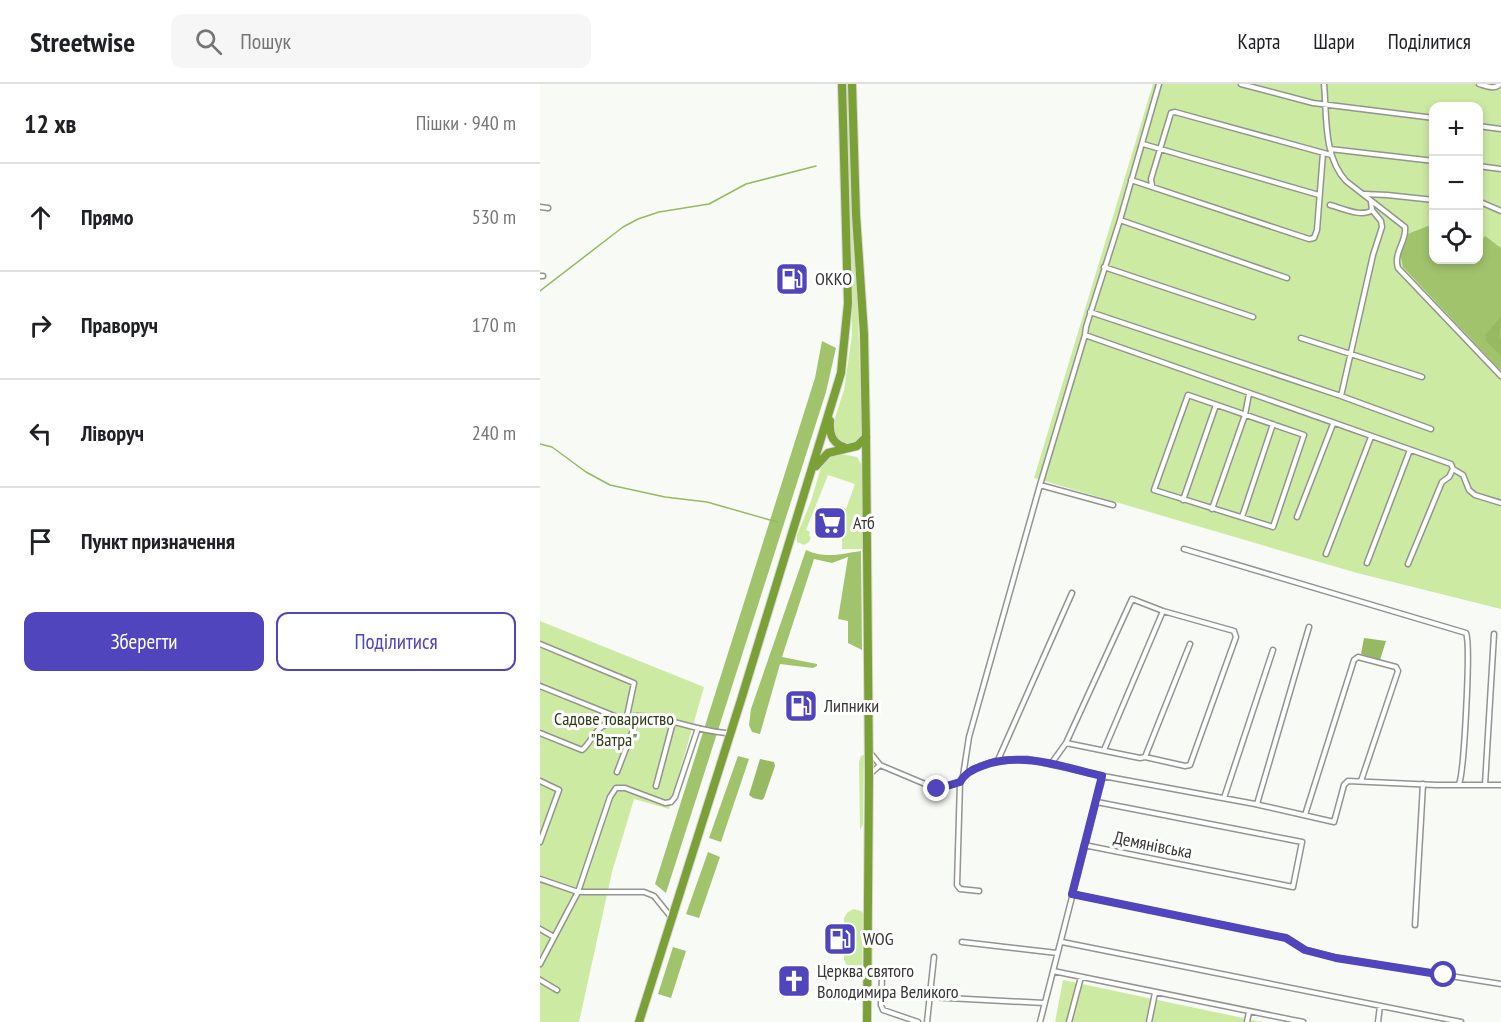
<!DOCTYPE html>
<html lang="uk">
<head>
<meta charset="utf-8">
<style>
	:root { --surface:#fff; --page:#f6f6f6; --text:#202124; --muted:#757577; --line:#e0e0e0; --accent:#5045bc }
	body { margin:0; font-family:"PT Sans Narrow",sans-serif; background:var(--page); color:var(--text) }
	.controls { position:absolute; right:18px; top:18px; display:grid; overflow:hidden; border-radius:12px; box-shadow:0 3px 9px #0003 }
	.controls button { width:54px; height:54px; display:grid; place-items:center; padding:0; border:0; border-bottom:2px solid var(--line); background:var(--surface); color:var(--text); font:30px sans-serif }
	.stop { position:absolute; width:18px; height:18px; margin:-14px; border:4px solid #5045bc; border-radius:50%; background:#fff }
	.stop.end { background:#5045bc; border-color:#fff; box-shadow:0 2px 6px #0008 }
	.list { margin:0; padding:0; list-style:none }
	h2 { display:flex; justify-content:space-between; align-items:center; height:78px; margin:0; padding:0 24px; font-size:26px }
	h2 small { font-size:20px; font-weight:400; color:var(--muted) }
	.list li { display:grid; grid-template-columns:39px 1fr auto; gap:18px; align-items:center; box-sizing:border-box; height:108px; padding:0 24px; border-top:2px solid var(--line) }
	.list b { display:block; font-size:22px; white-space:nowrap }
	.list em { font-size:20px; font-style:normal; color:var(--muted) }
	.actions { display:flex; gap:12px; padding:18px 24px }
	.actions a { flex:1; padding:14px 0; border:2px solid var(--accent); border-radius:12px; text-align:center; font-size:21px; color:var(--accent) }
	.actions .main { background:var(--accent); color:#fff }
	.icon { flex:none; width:33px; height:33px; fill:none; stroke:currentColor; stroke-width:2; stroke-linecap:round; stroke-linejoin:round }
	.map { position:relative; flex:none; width:961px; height:938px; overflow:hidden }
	header { display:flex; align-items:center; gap:36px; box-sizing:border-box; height:84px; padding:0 30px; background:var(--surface); border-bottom:2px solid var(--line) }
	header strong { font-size:28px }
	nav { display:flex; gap:33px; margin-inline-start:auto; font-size:21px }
	.search { width:420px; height:54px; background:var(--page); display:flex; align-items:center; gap:15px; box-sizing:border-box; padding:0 21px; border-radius:12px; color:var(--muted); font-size:22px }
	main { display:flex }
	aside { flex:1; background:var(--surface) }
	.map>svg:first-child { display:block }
	.green { fill:#cdeaa3; fill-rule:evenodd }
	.forest { fill:#a1c36c }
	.water { fill:#97b962 }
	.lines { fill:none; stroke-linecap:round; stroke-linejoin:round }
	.stream { stroke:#97b962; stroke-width:1.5 }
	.street-casing { stroke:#92948f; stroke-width:7 }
	.highway-casing { stroke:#d7d7d6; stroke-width:10 }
	.street { stroke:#fff; stroke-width:4 }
	.highway { stroke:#7ba035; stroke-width:8 }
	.route { stroke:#5045bc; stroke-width:8 }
	.labels { text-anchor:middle; stroke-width:6; stroke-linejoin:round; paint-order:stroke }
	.poi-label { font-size:18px; fill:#353634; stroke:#fff; text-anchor:start }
	.park-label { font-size:18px; fill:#2d3b17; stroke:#fff }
	.street-label { font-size:18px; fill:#353634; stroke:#fff }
</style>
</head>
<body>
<header>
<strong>Streetwise</strong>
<div class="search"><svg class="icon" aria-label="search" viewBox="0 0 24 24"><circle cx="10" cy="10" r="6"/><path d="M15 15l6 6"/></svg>Пошук</div>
<nav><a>Карта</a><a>Шари</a><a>Поділитися</a></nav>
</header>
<main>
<aside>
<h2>12 хв<small>Пішки · 940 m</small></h2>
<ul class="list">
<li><svg class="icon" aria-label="ahead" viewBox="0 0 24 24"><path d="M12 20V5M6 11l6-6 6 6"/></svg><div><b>Прямо</b></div><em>530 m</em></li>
<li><svg class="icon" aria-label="right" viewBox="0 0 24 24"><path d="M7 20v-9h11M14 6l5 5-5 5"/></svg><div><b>Праворуч</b></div><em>170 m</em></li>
<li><svg class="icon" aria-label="left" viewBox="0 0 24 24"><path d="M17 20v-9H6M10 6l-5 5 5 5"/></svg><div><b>Ліворуч</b></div><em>240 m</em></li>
<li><svg class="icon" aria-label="arrive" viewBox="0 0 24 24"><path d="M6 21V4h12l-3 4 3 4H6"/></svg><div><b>Пункт призначення</b></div></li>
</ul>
<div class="actions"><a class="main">Зберегти</a><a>Поділитися</a></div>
</aside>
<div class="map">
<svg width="961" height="938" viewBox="0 0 961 938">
	<rect width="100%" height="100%" fill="#f8faf5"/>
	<!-- green -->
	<path class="green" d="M306 0H310L322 349C318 361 309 361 299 358L291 346 304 306 312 251Z
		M613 0H961V525L817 489 494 394ZM894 22H938V176H894Z
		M297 369 317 373 323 383 324 465H302V431L304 424 306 425 315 400 288 391 266 446 270 448 269 452 271 453 269 458 264 461 257 458V451L271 417 282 380 284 376Z
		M0 537 164 603 129 725 94 715 72 788 39 938H0Z
		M324 671 323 740 320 746 319 678 321 672Z
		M313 825 321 827 323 829 322 883 317 886 309 885 304 876V834L307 829Z
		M523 896 722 938H515Z"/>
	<!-- forest -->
	<path class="forest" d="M888 142 893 146 894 176H938L939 159 945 152 961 164V287L863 183 860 169 865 151Z
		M282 257 296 264 286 308 126 809 115 800 275 294Z
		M266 466C286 475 300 470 321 467L322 566 308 559V537L298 535 308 473 292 479 274 475 242 573 277 580V582L273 584 240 580 220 650 212 648 209 641 211 625Z
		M198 672 209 675 181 758 169 754Z
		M168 768 180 773 159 834 146 830Z
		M133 863 146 867 131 914 118 910Z"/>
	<!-- water -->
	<path class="water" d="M961 233 959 253 961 255V272L946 257 945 251Z
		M824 554 846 557 840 576 821 570Z
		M220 675 234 678 235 682 224 714 222 716 213 714 209 711Z"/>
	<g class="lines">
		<!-- stream -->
		<path class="stream" d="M0 207 83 143 98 135 119 128 169 120 206 100 276 82
			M0 360 12 363 46 388 70 401 125 413 167 418 237 438"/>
		<defs>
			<path id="street" d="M701 0 773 19 894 34
				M784 0C787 32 783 72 806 97L865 143C867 157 853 169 858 184L961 292
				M939 0C946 2 955 6 960 0
				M938 42 961 45
				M603 60 779 111
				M790 65 894 77
				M938 82 961 85
				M591 96 769 155 774 154 777 146 783 69
				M612 102 611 95 631 29 635 28 791 71
				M824 110 847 111 894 116
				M938 117 961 127
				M790 121C802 124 822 134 832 126
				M0 123 8 124
				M580 136 747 194
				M564 183 713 233
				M0 192H3
				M550 228 801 312 891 345
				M545 251 911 380 913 385 923 391 929 406 935 411 961 419
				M761 254 882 293
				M648 311 764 351 733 443 614 406Z
				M801 312 833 171 842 143 841 137 832 126 831 118
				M500 401 573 421
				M643 416 676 321
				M672 425 705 331 709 310
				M702 433 733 340
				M757 433 793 340
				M644 465 926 549C931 561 924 688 919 700
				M786 470 831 353
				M827 479 870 366
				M868 480 902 398 909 393 913 385
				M0 560 94 599 87 632
				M0 602 77 633
				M0 649 42 666C51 659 53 648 63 642 101 616 149 649 190 649
				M526 659 600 674 605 673 650 560
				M564 666 623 527
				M332 671 340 681 397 705 420 698 423 692 433 685 458 676 487 675 563 692 715 720 794 738 804 701 808 697 896 701H961
				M458 676 532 509
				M511 680 526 659 592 515 623 527 694 547 696 553 650 681 645 682 605 673
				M77 688 98 633
				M330 690 340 681
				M423 692 429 653 500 401 545 251 546 243 580 136 619 0
				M0 697 19 706 0 758
				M420 698 417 801 420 805 439 807
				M945 701 954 550
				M116 702 133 638
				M684 714 733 566
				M717 720 769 543
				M765 731 814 576 818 573 856 583 858 587 821 697
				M544 761 753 803 762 758 557 718
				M0 795 38 808H104L114 812 131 833
				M532 810 746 854 765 866 797 874 961 900
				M875 841 883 700
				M0 845 14 853
				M422 858 517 869
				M522 858 921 938
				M0 880 38 808 70 713 76 704H85L125 719 131 718 135 713 158 644
				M328 885 337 888 342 893 341 921 343 926 378 938
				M513 887 763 938
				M0 896 17 906
				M389 913 504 919
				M387 938 394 873
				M500 938 563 692
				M529 938 541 893
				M609 938 615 909
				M707 938 709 928
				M838 938 840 922"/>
			<path id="highway" d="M312 0 316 131 324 250 326 353 329 691 327 938
				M290 337C289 350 292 359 304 363
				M276 382 288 369 317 362 326 353
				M99 938 201 616 301 289 308 219 302 0"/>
		</defs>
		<!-- street casing -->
		<use href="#street" class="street-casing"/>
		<!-- highway casing -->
		<use href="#highway" class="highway-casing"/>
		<!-- street -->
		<use href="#street" class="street"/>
		<!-- highway -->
		<use href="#highway" class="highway"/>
	</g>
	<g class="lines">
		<!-- route -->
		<path class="route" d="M397 705 420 698C425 689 433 685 442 682 482 667 523 683 562 692L532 810 746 854 765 866 796 874 904 891"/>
	</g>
	<!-- icons -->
	<defs>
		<symbol id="fuel-square" viewBox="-11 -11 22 22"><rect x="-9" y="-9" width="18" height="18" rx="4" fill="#5045bc" stroke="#fff"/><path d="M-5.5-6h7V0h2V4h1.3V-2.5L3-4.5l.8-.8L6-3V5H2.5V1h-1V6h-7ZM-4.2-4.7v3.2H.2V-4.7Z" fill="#fff"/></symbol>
		<symbol id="supermarket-square" viewBox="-11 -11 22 22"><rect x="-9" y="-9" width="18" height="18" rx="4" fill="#5045bc" stroke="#fff"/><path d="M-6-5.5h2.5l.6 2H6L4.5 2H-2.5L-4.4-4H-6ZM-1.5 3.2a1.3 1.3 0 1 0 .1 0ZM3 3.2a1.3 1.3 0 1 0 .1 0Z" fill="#fff"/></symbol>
		<symbol id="church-square" viewBox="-11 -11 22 22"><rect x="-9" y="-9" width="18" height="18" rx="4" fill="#5045bc" stroke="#fff"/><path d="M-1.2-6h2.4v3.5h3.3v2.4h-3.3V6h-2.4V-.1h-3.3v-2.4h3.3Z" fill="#fff"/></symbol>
	</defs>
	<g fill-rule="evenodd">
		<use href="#fuel-square" x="233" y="176" width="38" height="38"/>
		<use href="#supermarket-square" x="271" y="420" width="38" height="38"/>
		<use href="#fuel-square" x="242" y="603" width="38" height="38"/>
		<use href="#fuel-square" x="281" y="836" width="38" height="38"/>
		<use href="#church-square" x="235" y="878" width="38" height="38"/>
	</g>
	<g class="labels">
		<!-- poi labels -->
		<g class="poi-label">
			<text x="275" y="201">ОККО</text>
			<text x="313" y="445">Атб</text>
			<text x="284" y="628">Липники</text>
			<text x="323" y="861">WOG</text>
			<text x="277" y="893">Церква святого<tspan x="277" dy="21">Володимира Великого</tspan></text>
		</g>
		<!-- park labels -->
		<g class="park-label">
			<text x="74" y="641">Садове товариство<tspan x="74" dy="21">"Ватра"</tspan></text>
		</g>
		<!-- street labels -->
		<g class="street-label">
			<text transform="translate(613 761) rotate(11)" y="6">Демянівська</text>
		</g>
	</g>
</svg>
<div class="controls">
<button>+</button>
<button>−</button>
<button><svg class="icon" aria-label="locate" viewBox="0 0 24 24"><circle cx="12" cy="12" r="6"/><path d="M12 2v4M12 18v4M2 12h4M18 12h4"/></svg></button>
</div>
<div class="stop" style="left:904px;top:891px"></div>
<div class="stop end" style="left:397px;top:705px"></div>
</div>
</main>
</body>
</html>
